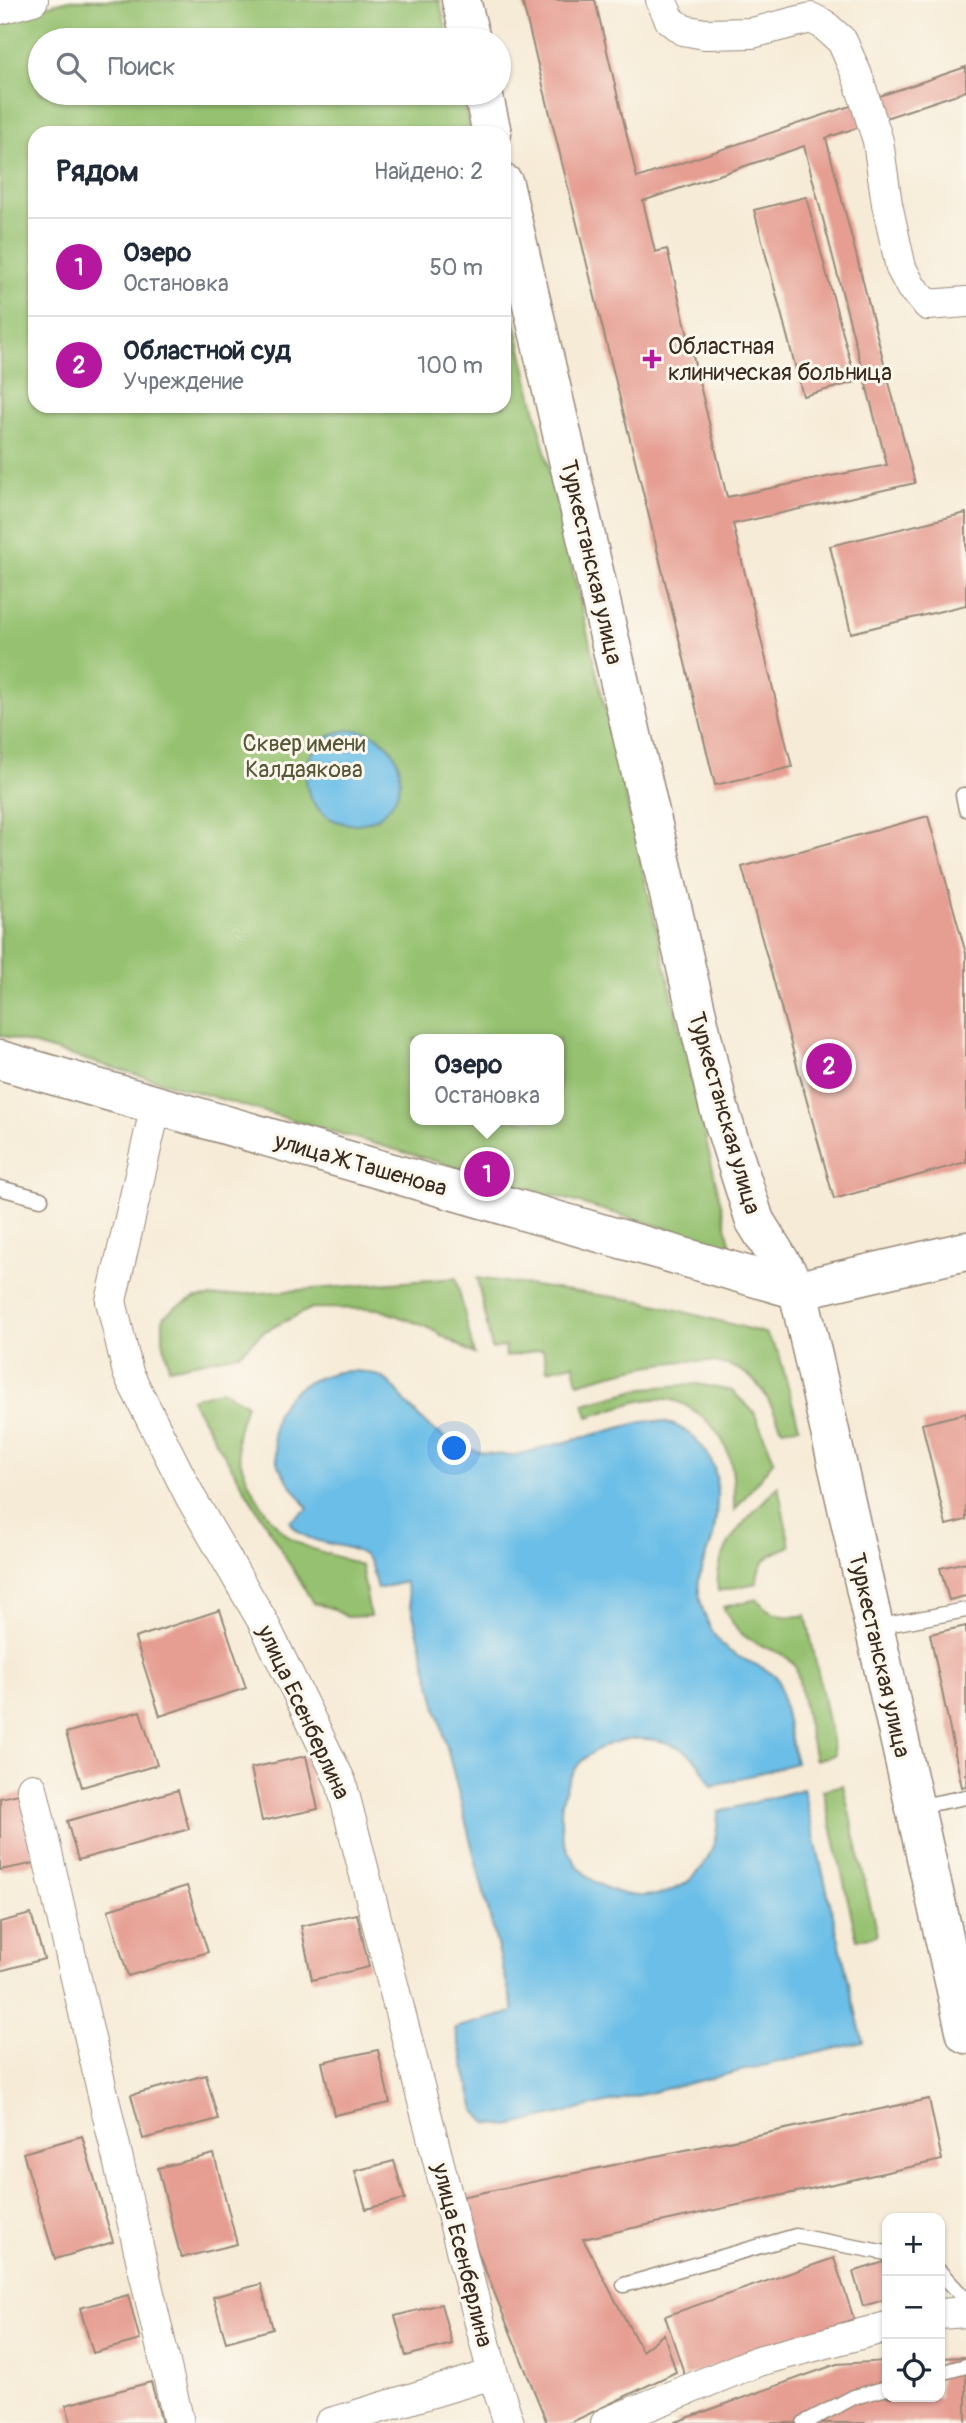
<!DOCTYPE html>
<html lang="ru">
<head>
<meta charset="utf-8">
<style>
	:root { --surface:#fff; --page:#f6f6f7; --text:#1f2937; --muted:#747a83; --line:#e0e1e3; --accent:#b5179e }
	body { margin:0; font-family:Pangolin,sans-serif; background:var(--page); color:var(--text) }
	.controls { position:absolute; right:21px; bottom:21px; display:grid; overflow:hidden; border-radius:14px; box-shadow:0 2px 5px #0004 }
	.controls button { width:63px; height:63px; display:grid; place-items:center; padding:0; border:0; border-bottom:2px solid var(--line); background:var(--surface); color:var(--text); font:35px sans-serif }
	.you { position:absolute; left:455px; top:1449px; width:24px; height:24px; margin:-18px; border:5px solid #fff; border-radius:50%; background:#1a73e8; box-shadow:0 0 0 10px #1a73e833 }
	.badge { display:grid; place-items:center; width:46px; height:46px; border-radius:50%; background:var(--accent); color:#fff; font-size:23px; font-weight:700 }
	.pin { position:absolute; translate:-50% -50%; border:4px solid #fff; box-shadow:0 2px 7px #0006 }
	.popup { position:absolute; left:410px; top:1034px; width:154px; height:91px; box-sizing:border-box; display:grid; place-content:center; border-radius:14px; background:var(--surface); filter:drop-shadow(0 2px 5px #0005); font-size:23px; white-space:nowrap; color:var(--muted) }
	.popup b { font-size:26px; color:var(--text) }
	.popup::after { content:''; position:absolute; left:50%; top:100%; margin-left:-14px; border:14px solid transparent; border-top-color:var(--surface) }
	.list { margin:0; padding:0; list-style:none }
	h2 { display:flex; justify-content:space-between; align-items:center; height:91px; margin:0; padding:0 28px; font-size:30px }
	h2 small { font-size:23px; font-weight:400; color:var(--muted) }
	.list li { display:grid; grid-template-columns:46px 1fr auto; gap:21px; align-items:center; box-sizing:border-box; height:98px; padding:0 28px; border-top:2px solid var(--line) }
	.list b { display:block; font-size:26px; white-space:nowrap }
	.list p { margin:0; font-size:23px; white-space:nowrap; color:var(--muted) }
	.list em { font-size:23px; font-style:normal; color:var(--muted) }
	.icon { flex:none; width:38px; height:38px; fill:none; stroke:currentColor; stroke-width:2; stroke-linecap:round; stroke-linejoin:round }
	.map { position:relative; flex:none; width:966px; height:2423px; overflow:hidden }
	.search { position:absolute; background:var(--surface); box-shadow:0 2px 5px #0004; left:28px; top:28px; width:483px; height:77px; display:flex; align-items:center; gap:18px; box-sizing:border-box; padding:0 24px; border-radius:38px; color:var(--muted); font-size:26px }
	.panel { position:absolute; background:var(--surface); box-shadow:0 2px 5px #0004; left:28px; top:126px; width:483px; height:287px; border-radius:21px }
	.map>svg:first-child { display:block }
	.green { fill:#95c16f; stroke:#687646; stroke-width:2; fill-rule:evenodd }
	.water { fill:#6bbee7; stroke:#537482; stroke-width:2 }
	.building { fill:#e69e93; fill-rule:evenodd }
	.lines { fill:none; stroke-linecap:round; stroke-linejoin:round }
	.lane-casing { stroke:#988a7a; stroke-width:17 }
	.street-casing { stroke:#988a7a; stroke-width:32 }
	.secondary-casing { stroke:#988a7a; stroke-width:41 }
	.lane { stroke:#fff; stroke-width:14 }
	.street { stroke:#fff; stroke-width:30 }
	.secondary { stroke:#fff; stroke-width:38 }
	.poi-dot { fill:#b5179e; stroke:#fbf7ec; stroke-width:2.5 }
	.labels { text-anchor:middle; stroke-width:6; stroke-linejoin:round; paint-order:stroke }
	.poi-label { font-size:23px; fill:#3b2a1e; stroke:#fbf7ec; text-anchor:start }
	.street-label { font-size:23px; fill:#3b2a1e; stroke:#fbf7ec }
	.park-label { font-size:23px; fill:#565736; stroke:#fbf7ec }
</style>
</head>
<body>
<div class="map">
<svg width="966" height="2423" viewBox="0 0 966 2423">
	<rect width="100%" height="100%" fill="#fbf7ec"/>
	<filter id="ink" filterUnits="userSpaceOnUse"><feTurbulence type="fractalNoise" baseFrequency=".0143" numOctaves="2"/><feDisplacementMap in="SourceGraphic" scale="14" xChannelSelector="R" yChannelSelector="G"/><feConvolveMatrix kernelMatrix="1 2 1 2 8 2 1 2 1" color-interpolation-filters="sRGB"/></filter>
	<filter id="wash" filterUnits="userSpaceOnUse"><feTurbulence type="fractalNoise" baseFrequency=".00686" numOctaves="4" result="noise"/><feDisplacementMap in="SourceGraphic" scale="28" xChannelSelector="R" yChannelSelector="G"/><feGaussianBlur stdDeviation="1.57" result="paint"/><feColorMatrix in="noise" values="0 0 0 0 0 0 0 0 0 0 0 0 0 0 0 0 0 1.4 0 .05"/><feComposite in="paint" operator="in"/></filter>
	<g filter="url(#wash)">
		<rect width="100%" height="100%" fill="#f6ebd7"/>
		<!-- green -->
		<path class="green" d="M70 0H439L449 40H40V93H461L471 133H35V406H504V276L731 1247 0 1035V17ZM415 1039H559V1120H415Z
			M456 1278 474 1354 425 1326 378 1309 312 1308 263 1332 239 1354 169 1368 163 1339V1317L176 1307 195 1298Z
			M477 1278 643 1301 765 1333 779 1354 799 1427 782 1429C774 1411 766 1391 751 1378 714 1343 621 1371 578 1383L574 1364 547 1370 543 1349 506 1357 505 1346 492 1349Z
			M698 1384 732 1391 754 1412 774 1460 734 1511C735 1472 733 1441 700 1415 692 1409 681 1402 672 1400 646 1394 613 1410 588 1417L584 1404 644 1388Z
			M222 1390 246 1404C243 1414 239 1425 237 1436 234 1466 269 1526 295 1541 316 1553 340 1555 361 1566L370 1616 347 1617 331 1608 313 1603 191 1399Z
			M778 1486 790 1546C771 1554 757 1561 757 1583L718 1591C712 1548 751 1515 778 1486Z
			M757 1599C770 1616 786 1619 806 1615L835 1755 815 1760 796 1667C784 1649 760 1649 743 1635 734 1627 729 1618 723 1607Z
			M843 1785 877 1935 857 1940 823 1790Z"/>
		<!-- water -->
		<path class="water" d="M306 777a47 47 0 1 1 94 0a47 47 0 1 1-94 0Z
			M344 1371C357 1371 369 1371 381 1377 393 1383 399 1394 407 1404 437 1439 469 1457 516 1455L642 1422C649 1421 657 1420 664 1422 688 1427 713 1451 716 1477 718 1494 717 1514 714 1531 710 1558 692 1572 701 1603 705 1620 716 1643 732 1653 747 1663 764 1665 778 1679L796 1763 712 1786C707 1778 702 1767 695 1759 667 1732 615 1733 586 1757 572 1769 565 1786 562 1803 546 1913 718 1937 718 1812L803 1789 863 2042 509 2126 487 2123 475 2110 455 2028 514 2012 405 1582 377 1589C375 1581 373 1571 370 1563 358 1538 306 1552 290 1521L308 1509C299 1494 285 1480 278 1464 276 1459 276 1453 275 1448 265 1401 303 1378 344 1371Z"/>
		<g id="blocks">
			<!-- building -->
			<path class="building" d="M522 0H595L637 178 966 67V91L826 138 915 483 733 524 792 767 715 785ZM804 146 887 465 727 497 667 249 655 252 643 201Z
				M806 197 856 382 803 396 754 210Z
				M966 513V605L851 633 830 546Z
				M928 816 966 954V1162L834 1199 742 867Z
				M966 1413V1520L946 1525 922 1424Z
				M966 1562V1596L949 1600 940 1568Z
				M220 1610 246 1688 160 1716 135 1638Z
				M966 1626V1786L962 1787 930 1634Z
				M140 1711 157 1765 82 1787 66 1733Z
				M306 1756 318 1809 262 1821 251 1768Z
				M178 1790 189 1829 78 1860 67 1821Z
				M23 1793 36 1863 0 1870V1798Z
				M187 1886 208 1952 128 1976 108 1910Z
				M31 1914 44 1959 0 1971V1922Z
				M357 1914 369 1967 312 1980 301 1926Z
				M378 2050 390 2103 334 2115 322 2062Z
				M206 2075 218 2119 143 2139 131 2095Z
				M929 2099 942 2160 583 2239 642 2351 664 2334 676 2372 570 2423H547L456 2198Z
				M82 2136 113 2242 55 2259 23 2153Z
				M214 2154 237 2244 181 2258 158 2168Z
				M394 2161 405 2199 366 2209 355 2171Z
				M834 2258 854 2319 685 2376 665 2316Z
				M887 2261V2299L863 2306 853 2272Z
				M261 2284 273 2329 226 2342 213 2297Z
				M128 2295 140 2340 93 2353 80 2308Z
				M441 2304 452 2344 406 2356 395 2316Z
				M966 2357V2423H673L837 2364 887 2361V2397H940V2358Z
				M151 2382 162 2423H71L66 2405Z"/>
		</g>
	</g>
	<g filter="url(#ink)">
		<use href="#blocks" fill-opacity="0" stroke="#988a7a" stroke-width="2"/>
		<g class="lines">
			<defs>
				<path id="lane" d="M963 795 966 809
					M0 1188 41 1199
					M876 1627 966 1610
					M916 1807 966 1797
					M940 2272 966 2300
					M624 2285 796 2236 887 2253
					M940 2373 966 2366
					M804 2423 854 2397 887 2388"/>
				<path id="street" d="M661 0 670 20 683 30 705 34 752 33 811 18 823 24 842 41 857 75 878 141 887 204 901 268 911 287 928 305 966 302
					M0 9 33 0
					M156 1105 111 1301 128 1373 191 1498 263 1622 341 1782 493 2374 509 2423
					M32 1788 179 2423
					M940 2314 966 2312
					M330 2423 493 2374
					M606 2423 758 2361 887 2327"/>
				<path id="secondary" d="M461 0 471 40
					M483 93 492 133
					M504 184 718 1105 755 1221 798 1290 966 2034
					M0 1060 798 1290 966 1251"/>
			</defs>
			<!-- lane casing -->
			<use href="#lane" class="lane-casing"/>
			<!-- street casing -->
			<use href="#street" class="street-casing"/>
			<!-- secondary casing -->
			<use href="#secondary" class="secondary-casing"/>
			<!-- lane -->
			<use href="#lane" class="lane"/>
			<!-- street -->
			<use href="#street" class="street"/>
			<!-- secondary -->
			<use href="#secondary" class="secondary"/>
		</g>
	</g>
	<!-- markers -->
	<path class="poi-dot" d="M648.5 348.5h7v7h7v7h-7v7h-7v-7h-7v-7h7z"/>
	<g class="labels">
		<!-- poi labels -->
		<g class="poi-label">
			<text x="668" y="354">Областная<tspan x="668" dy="26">клиническая больница</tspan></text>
		</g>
		<!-- street labels -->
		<g class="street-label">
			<text transform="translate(592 562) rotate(77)" y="8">Туркестанская улица</text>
			<text transform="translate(725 1113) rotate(74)" y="8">Туркестанская улица</text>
			<text transform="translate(361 1164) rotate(16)" y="8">улица Ж.Ташенова</text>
			<text transform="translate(880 1655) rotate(77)" y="8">Туркестанская улица</text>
			<text transform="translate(304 1712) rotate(65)" y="8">улица Есенберлина</text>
			<text transform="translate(463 2255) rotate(76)" y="8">улица Есенберлина</text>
		</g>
		<!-- park labels -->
		<g class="park-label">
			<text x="304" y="751">Сквер имени<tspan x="304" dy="26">Калдаякова</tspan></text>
		</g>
	</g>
</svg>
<div class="controls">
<button>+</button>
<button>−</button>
<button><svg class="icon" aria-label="locate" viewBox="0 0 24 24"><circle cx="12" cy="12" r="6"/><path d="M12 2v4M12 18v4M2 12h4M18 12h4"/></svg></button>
</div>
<div class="you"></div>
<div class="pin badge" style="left:487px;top:1174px">1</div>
<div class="popup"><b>Озеро</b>Остановка</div>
<div class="pin badge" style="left:829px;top:1066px">2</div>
<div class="search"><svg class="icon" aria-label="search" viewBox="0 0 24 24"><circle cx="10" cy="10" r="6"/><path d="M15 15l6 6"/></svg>Поиск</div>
<section class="panel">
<h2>Рядом<small>Найдено: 2</small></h2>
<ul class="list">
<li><span class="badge">1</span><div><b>Озеро</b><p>Остановка</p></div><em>50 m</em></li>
<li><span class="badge">2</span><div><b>Областной суд</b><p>Учреждение</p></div><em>100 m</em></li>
</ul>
</section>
</div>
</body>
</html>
